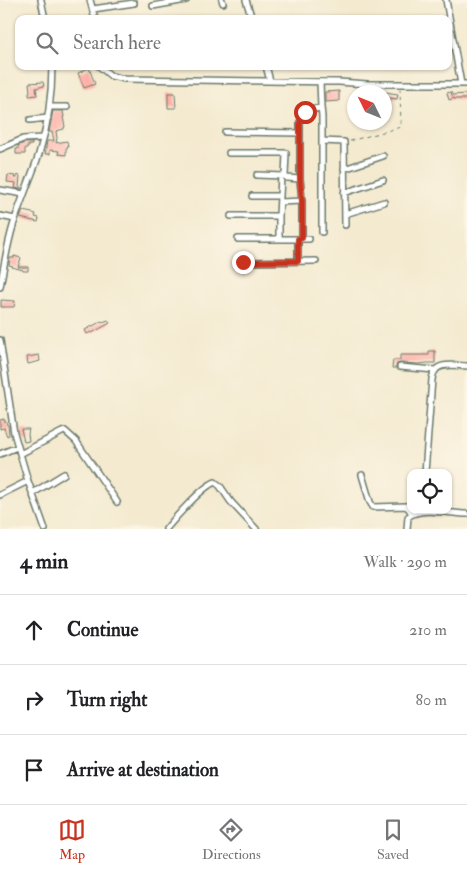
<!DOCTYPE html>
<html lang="en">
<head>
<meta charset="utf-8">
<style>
	:root { --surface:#fff; --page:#f6f6f6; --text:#202124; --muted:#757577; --line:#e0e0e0; --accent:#c8321e }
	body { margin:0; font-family:"IM FELL Double Pica",serif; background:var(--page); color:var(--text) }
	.controls { position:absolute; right:15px; bottom:15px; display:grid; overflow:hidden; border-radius:10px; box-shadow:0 1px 4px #0004 }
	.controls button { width:45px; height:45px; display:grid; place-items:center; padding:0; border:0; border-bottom:1px solid var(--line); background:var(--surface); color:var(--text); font:25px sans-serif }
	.compass { position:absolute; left:347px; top:85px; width:45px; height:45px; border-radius:50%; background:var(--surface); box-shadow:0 1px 4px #0004; rotate:313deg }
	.stop { position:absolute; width:15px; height:15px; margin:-11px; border:4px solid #c8321e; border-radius:50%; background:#fff }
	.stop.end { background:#c8321e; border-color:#fff; box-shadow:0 1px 5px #0008 }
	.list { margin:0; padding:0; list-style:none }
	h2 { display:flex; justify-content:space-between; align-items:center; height:65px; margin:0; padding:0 20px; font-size:21px }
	h2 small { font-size:16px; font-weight:400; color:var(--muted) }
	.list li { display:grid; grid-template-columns:32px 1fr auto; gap:15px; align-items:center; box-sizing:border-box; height:70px; padding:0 20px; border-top:1px solid var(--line) }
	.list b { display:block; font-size:19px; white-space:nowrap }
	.list em { font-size:16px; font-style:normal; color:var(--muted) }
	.icon { flex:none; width:28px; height:28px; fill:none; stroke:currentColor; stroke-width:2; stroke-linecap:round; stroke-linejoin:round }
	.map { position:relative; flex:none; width:467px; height:529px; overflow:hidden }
	.search { position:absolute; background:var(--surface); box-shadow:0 1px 4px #0004; left:15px; right:15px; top:15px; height:55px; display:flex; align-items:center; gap:12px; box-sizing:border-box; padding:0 18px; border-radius:10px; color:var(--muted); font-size:19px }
	.sheet { height:275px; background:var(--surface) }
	nav { display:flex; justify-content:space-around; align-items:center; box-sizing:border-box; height:70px; border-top:1px solid var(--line); background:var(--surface); font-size:14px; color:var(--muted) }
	nav a { display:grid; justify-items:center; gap:2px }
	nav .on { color:var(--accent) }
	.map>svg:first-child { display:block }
	.building { fill:#feaaa3 }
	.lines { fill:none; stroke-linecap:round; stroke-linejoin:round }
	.minor-casing { stroke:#6a7a6b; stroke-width:8 }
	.path { stroke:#6a7a6b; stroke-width:1; stroke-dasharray:4 4; stroke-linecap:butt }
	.minor { stroke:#fff; stroke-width:5 }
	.route { stroke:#c8321e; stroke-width:6 }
</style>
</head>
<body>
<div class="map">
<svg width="467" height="529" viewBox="0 0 467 529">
	<rect width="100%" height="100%" fill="#fcf5e5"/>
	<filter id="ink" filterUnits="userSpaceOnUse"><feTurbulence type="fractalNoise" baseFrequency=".02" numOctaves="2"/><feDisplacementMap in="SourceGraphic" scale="10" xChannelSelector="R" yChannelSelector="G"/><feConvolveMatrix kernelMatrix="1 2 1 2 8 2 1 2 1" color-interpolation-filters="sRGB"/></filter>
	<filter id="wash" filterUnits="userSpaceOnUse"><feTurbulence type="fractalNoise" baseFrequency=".0096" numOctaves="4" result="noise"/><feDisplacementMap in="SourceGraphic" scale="20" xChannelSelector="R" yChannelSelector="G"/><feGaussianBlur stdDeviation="1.12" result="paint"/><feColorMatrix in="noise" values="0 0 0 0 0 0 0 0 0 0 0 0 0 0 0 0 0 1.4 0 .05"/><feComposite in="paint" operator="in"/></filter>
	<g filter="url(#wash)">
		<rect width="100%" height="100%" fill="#f4ead0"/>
		<g id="blocks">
			<!-- building -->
			<path class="building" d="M89 68 95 84 84 88 78 73Z
				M43 82 44 86 36 88 37 95 29 96V92H30L29 83Z
				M339 91V101L325 102V92Z
				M385 92 398 94 397 99 390 98 386 114H384Z
				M451 92 452 95 467 94V99H454V98L449 100 447 93Z
				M168 93H175L176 108H168Z
				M53 111H63L64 117H63L65 127H64V129L56 131 57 138 56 143 67 141 68 147 66 148V155L58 154 59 151 50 150V154H45L47 141H54L52 132H49Z
				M24 143H32V145H28V148H25V154H16V149H18V146Z
				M8 175 15 176 14 178H17V175L20 176 19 187H21V189L15 188 16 183 7 182Z
				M23 211 36 214 35 217 39 218 38 222 20 218Z
				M14 256 21 258 18 267H28V271H23V270L12 267 13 266 9 265 10 258H14Z
				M1 300 15 301 14 307H1Z
				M108 320 110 323 92 333 91 332 87 334 85 330 102 321 103 322Z
				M429 351H435V363H427L419 364 400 363 397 364 396 368H392L393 360H400V355H429Z
				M39 355 40 361 28 364 27 357Z
				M4 419V421H6L7 425H8L9 435 7 436 4 428 0 429V420Z
				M21 429H29L28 434 29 441 24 442Z"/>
		</g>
	</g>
	<g filter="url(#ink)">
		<use href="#blocks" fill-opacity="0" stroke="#6a7a6b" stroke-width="1"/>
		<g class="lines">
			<defs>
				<path id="minor" d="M41 0 45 19
					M90 0 95 19
					M222 0 223 3
					M246 0 252 19
					M446 0 461 84
					M153 6 186 0
					M93 9 134 3
					M99 66 111 76 125 79 339 82 367 84H467
					M266 66 270 81
					M320 82 321 107 322 117V232
					M50 107H67
					M30 120 48 118
					M225 132 300 133
					M322 141 344 142 345 225
					M0 149 23 139 43 138
					M229 153H286L285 176 287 178 300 179
					M344 169 383 156
					M257 175 284 176
					M0 190 24 194
					M344 193 383 180
					M252 196H280
					M280 202 302 201
					M345 214 384 202
					M0 216 15 219
					M231 216H279L281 176
					M279 238V216
					M302 238V201L300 179V122L305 112 321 107
					M238 239H309
					M298 239V261
					M243 262 316 261
					M0 287C4 266 7 246 13 226 20 202 31 178 39 154 48 125 52 96 52 66
					M0 340 14 433 28 481 45 529
					M400 367 435 370
					M0 454 17 447
					M20 454 62 432 65 431 76 441 117 502
					M425 473 432 379C433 376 433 373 435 371 440 362 458 366 467 366
					M362 475 370 502 373 507 406 506 409 509 412 514
					M33 493 64 474
					M0 495 28 481
					M166 529C175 518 202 487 215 482L220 486 231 502 256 529
					M407 529 408 517C421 506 451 514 467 514"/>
			</defs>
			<!-- minor casing -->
			<use href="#minor" class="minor-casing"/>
			<!-- path -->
			<path class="path" d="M350 141 401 127 400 89"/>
			<!-- minor -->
			<use href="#minor" class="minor"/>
		</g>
	</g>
	<g class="lines" filter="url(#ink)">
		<!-- route -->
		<path class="route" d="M243 262 298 261V239L302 238V201L300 179V122L305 112"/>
	</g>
</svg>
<div class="controls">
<button><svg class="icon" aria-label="locate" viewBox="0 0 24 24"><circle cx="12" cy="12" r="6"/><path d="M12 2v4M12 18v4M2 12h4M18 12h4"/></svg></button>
</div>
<svg class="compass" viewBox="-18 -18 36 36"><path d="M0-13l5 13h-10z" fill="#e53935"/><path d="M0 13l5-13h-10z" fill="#757577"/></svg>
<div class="stop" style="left:305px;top:112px"></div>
<div class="stop end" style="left:243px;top:262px"></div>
<div class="search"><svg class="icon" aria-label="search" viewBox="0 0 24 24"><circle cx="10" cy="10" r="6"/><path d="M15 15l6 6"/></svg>Search here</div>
</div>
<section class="sheet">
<h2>4 min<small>Walk · 290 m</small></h2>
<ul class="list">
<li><svg class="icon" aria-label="ahead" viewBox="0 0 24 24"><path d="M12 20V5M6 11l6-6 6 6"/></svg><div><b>Continue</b></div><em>210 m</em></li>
<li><svg class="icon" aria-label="right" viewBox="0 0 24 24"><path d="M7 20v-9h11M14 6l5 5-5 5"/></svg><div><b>Turn right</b></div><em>80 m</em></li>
<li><svg class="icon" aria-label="arrive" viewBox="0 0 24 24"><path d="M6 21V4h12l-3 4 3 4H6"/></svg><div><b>Arrive at destination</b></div></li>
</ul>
</section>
<nav>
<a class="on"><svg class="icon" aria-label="map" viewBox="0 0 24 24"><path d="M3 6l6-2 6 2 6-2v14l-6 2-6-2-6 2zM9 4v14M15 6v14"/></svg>Map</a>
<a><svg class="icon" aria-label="directions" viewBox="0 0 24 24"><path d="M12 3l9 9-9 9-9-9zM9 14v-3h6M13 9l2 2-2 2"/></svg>Directions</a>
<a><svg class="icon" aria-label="saved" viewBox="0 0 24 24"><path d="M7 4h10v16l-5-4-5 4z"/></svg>Saved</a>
</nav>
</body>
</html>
